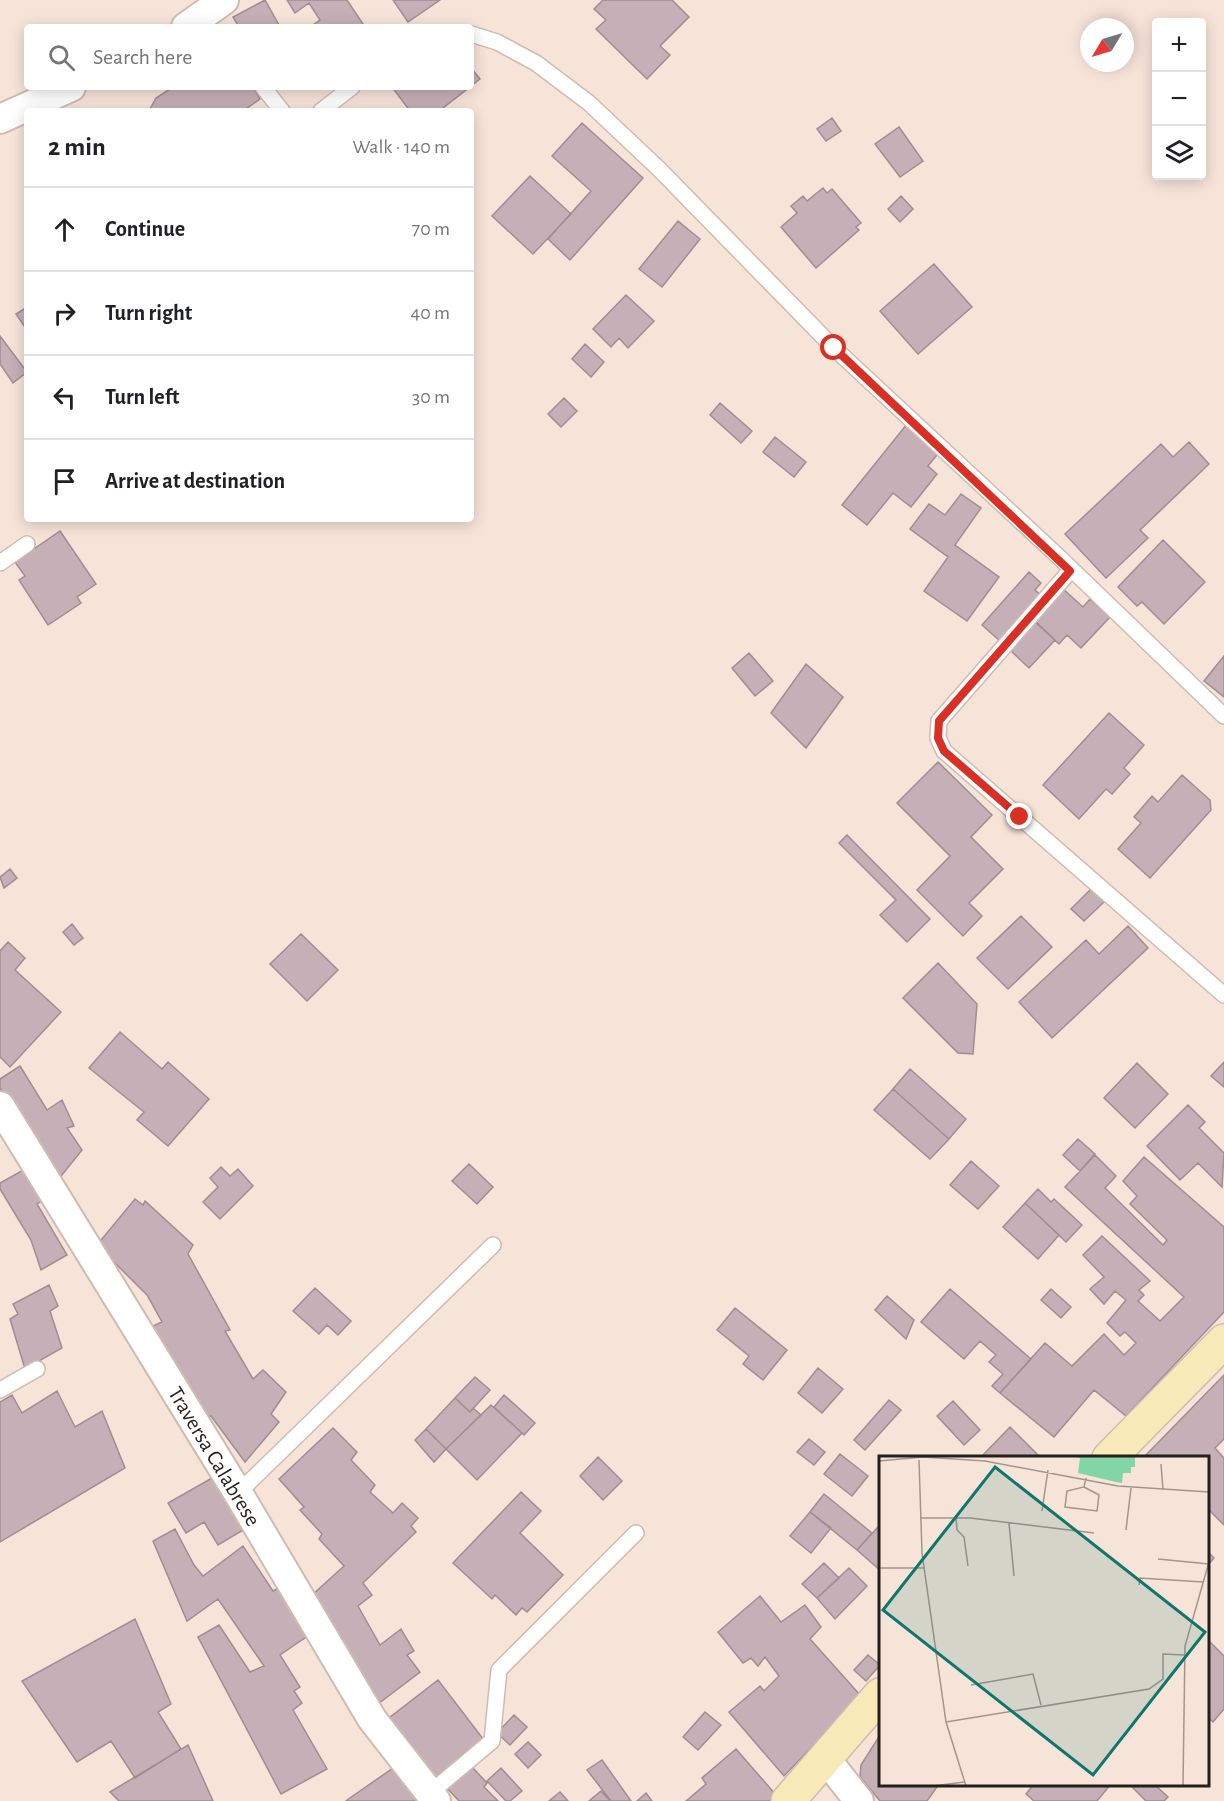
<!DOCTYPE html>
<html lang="en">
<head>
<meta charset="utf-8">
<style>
	:root { --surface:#fff; --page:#f6f6f6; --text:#202124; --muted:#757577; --line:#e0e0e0 }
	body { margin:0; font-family:"Alegreya Sans",sans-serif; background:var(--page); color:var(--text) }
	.controls { position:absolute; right:18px; top:18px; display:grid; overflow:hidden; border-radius:6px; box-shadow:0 3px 15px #0003 }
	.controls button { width:54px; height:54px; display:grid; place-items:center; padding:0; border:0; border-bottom:2px solid var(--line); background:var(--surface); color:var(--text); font:30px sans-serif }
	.compass { position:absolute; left:1080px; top:18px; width:54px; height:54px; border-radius:50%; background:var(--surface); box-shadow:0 3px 15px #0003; rotate:232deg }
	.stop { position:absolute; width:18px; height:18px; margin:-14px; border:4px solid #d93025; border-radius:50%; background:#fff }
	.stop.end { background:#d93025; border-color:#fff; box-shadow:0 2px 6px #0008 }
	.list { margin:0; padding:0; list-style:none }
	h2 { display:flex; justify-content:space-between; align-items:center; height:78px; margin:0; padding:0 24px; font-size:26px }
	h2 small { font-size:20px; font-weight:400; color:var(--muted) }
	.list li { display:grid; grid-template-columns:39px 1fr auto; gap:18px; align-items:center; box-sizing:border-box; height:84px; padding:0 24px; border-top:2px solid var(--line) }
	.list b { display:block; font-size:22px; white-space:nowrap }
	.list em { font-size:20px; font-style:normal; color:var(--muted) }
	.icon { flex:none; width:33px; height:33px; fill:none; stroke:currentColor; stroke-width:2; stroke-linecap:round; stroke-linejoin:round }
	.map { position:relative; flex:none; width:1224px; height:1801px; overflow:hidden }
	.search { position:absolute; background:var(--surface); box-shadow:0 3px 15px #0003; left:24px; top:24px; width:450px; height:66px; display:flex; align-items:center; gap:15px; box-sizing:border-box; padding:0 21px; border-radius:6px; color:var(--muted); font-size:22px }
	.panel { position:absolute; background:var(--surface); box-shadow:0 3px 15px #0003; left:24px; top:108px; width:450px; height:414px; border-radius:6px }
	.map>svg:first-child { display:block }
	.building { fill:#c6b0b7; stroke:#a18c93; stroke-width:1.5 }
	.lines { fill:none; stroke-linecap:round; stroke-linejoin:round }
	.lane-casing { stroke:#cebcb1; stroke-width:18 }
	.street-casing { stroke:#cebcb1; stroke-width:32 }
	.secondary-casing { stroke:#cebcb1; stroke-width:36 }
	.lane { stroke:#fff; stroke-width:15 }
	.street { stroke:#fff; stroke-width:28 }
	.secondary { stroke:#f7e9b8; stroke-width:33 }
	.route { stroke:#d93025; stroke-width:8 }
	.labels { text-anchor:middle; stroke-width:4.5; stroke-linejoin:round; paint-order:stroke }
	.street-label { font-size:22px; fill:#251e1a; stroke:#fff }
	.inset-road { fill:none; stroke:#a3958d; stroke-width:1.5 }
	.view { fill:#0f766e; fill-opacity:0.15; stroke:#0f766e; stroke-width:3 }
	.inset-edge { fill:none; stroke:#251e1a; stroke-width:3 }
</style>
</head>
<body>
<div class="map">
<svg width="1224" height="1801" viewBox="0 0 1224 1801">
	<rect width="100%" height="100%" fill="#f7e4d9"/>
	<!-- building -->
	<path class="building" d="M265 0 279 25 239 27 233 17Z
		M287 0H347L365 27H310L320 20 309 3 295 13Z
		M393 0H440L408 22Z
		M603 0H672L689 17 660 46 670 55 647 79 596 29 606 20 594 9Z
		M471 68 480 79 471 86Z
		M173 87H253L260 99 243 111H151L150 109 156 98Z
		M392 87H470L439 111H410Z
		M832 118 841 131 826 141 817 129Z
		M582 123 643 178 570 260 548 239 591 191 552 156Z
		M899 127 923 161 900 177 875 144Z
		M530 176 571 214 533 254 492 216Z
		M823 188 827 193 832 189 861 223 856 227 859 230 816 268 781 227 797 213 791 206 803 196 807 201Z
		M901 196 913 209 900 222 888 209Z
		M678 221 700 239 662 287 639 269Z
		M934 264 972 307 918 354 880 311Z
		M626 295 654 321 628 348 619 338 611 347 593 329Z
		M27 307V330L16 314Z
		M0 336 27 372 13 383 0 364Z
		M585 344 604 362 591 377 572 359Z
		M564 398 577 411 561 427 548 414Z
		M720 403 752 431 741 443 710 415Z
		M907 424 940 451 928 466 937 474 911 507 893 493 867 525 842 505Z
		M775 437 806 462 794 477 763 452Z
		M1189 442 1209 464 1140 530 1148 538 1106 578 1065 534 1161 444 1173 457Z
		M961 494 981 508 955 545 999 577 967 621 924 591 948 557 910 529 929 504 945 515Z
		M60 531 96 584 77 597 81 603 48 625 19 580 25 576 15 562Z
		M1163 540 1205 582 1164 624 1142 602 1137 606 1118 587Z
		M1029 572 1041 583 1035 590 1041 595 1000 641 982 625Z
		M1062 588 1083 607 1090 599 1110 617 1081 648 1067 635 1059 644 1033 620Z
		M1036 622 1055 640 1029 668 1010 650Z
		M749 653 773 681 755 696 732 668Z
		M1224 656V697L1204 681Z
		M806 664 843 697 806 748 771 713Z
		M1109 713 1144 745 1124 768 1130 774 1112 794 1106 789 1079 819 1043 785Z
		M938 762 992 815 971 837 1003 869 969 903 982 916 963 936 917 890 950 856 897 803Z
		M1182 775 1210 800 1211 810 1150 878 1118 849 1141 823 1134 817 1152 796 1158 802Z
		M847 835 930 919 907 942 880 915 896 900 839 843Z
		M10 869 17 878 4 888 0 877Z
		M1092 888 1105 901 1084 921 1071 909Z
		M1021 916 1052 947 1008 989 977 958Z
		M72 924 83 938 74 945 63 932Z
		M1128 926 1148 948 1052 1038 1019 1002 1086 940 1099 954Z
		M301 934 338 970 307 1001 270 964Z
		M8 942 25 958 15 970 61 1012 10 1067 0 1057V951Z
		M938 963 977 1004 973 1054 958 1053 903 998Z
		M120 1032 162 1069 168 1062 209 1099 168 1146 137 1120 144 1112 89 1068Z
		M1224 1062V1087L1211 1076Z
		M1137 1063 1168 1094 1135 1128 1104 1098Z
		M20 1066 47 1110 62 1100 74 1126 67 1128 82 1150 58 1180 0 1088V1079Z
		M910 1069 966 1119 949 1139 893 1089Z
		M893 1089 949 1139 930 1159 874 1110Z
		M1188 1105 1205 1122 1199 1128 1224 1153 1222 1187 1198 1163 1180 1180 1147 1146Z
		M1078 1139 1095 1154 1080 1171 1063 1155Z
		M1095 1155 1116 1176 1105 1188 1163 1245 1167 1240 1130 1204 1137 1196 1123 1181 1144 1157 1224 1227V1312L1126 1416 1094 1390 1054 1437 1000 1393 1045 1343 1072 1366 1104 1334 1124 1355 1136 1343 1125 1332 1120 1336 1107 1323 1126 1300 1115 1291 1104 1304 1090 1289 1104 1277 1083 1255 1102 1236 1150 1281 1139 1290 1144 1295 1138 1301 1160 1321 1184 1297 1065 1187Z
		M971 1161 999 1186 978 1209 950 1185Z
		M469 1164 493 1187 477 1204 452 1181Z
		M221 1167 230 1176 238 1169 253 1186 220 1219 203 1202 218 1187 210 1178Z
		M25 1169 43 1200 37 1204 67 1255 41 1270 31 1240 0 1189V1183Z
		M1038 1189 1051 1202 1054 1199 1082 1225 1066 1242 1025 1203Z
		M135 1199 143 1205 145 1201 193 1245 188 1254 230 1330 225 1331 253 1379 263 1370 286 1392 271 1414 279 1422 245 1462 211 1416 203 1419 153 1326 162 1322 147 1295 97 1245Z
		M1025 1203 1059 1235 1038 1259 1003 1227Z
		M49 1285 58 1306 50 1311 62 1348 25 1369 10 1319 18 1314 13 1304Z
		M315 1288 351 1321 338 1335 327 1325 319 1334 293 1311Z
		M950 1289 1031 1359 1000 1393 992 1386 1003 1374 989 1362 996 1355 980 1341 964 1359 921 1322Z
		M1051 1289 1071 1307 1061 1318 1041 1300Z
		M887 1296 914 1320 906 1339 875 1310Z
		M735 1308 787 1350 763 1380 743 1364 749 1356 717 1330Z
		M818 1368 843 1389 822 1413 798 1393Z
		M1224 1375V1439L1215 1448 1224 1458V1525L1208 1509V1458H1143Z
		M475 1377 490 1390 470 1412 455 1398Z
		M57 1391 75 1427 102 1411 125 1468 0 1542V1402L12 1395 22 1413Z
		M504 1395 535 1423 524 1435 494 1407Z
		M455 1398 470 1412 473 1408 481 1415 446 1449 426 1429Z
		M889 1400 901 1410 865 1450 854 1440Z
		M953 1401 980 1430 964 1445 937 1416Z
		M491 1405 522 1433 477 1480 446 1449Z
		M1010 1427 1041 1458 981 1457Z
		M333 1428 357 1452 351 1460 375 1485 370 1492 393 1513 402 1503 418 1518 411 1526 416 1532 363 1583 372 1595 358 1606 380 1645 401 1629 414 1651 407 1655 420 1672 378 1704 310 1597 344 1566 319 1539 322 1534 300 1510 304 1507 279 1479Z
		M426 1429 446 1449 434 1462 415 1440Z
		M809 1439 825 1452 814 1465 797 1452Z
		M840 1454 868 1476 852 1496 824 1474Z
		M598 1457 622 1481 603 1500 580 1476Z
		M219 1474 250 1526 218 1545 204 1522 186 1533 168 1503Z
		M521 1492 541 1511 520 1533 563 1575 527 1612 522 1608 516 1615 495 1595 492 1599 453 1563Z
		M824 1494 872 1533 857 1550 810 1512Z
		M810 1512 831 1528 811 1553 790 1536Z
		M878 1527 880 1530V1570L857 1550Z
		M175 1529 194 1565 203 1576 243 1546 273 1591 281 1587 312 1633 280 1655 300 1687 294 1691 302 1703 293 1710 327 1769 281 1794 198 1637 219 1625 250 1672 264 1666 218 1599 187 1621 153 1541Z
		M1208 1552 1214 1558 1208 1565Z
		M824 1563 839 1578 817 1598 802 1584Z
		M849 1568 867 1586 835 1619 817 1598Z
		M760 1596 781 1622 805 1605 821 1627 810 1639 861 1696 784 1776 729 1712 760 1686 764 1691 779 1676 765 1657 758 1666 751 1658 743 1663 718 1632Z
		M135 1619 171 1704 158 1712 181 1749 135 1778 111 1741 77 1762 22 1681Z
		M1208 1640 1224 1656V1709L1213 1722 1208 1717Z
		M868 1655 880 1665 866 1681 854 1670Z
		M438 1680 484 1740 435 1778 389 1718Z
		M705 1712 721 1725 698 1750 683 1737Z
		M514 1715 527 1727 510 1745 497 1733Z
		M880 1735V1784H939L927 1801H880L860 1777 861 1765Z
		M528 1742 541 1755 528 1768 515 1754Z
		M188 1745 213 1801H119L110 1792Z
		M736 1749 776 1795 769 1801H686L706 1784 702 1778Z
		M602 1760 631 1801H611L587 1770Z
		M396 1766 423 1801H346L347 1800Z
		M471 1766 487 1783 484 1787 498 1801H459L447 1788Z
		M501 1768 522 1791 510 1801H506L487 1781Z
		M1034 1784H1111L1097 1801H1034L1026 1794Z
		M1134 1784H1154L1168 1797 1164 1801H1146L1132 1787Z
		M601 1791 610 1801H589Z
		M560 1792 568 1801H549Z
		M646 1793 652 1801H637Z"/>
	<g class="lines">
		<defs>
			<path id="lane" d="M471 34 497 42 536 63 589 103 659 169 834 348 1060 558 1224 716
				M263 87 282 111
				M321 111 352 87
				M0 563 27 544
				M1070 571 939 721 938 738 944 751 1224 995
				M0 1390 37 1369
				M238 1493 493 1245
				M430 1793 492 1741 499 1670 636 1533"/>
			<path id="street" d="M186 27 224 0
				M0 119 71 87
				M0 1106 238 1493 372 1719 436 1801
				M826 1759 859 1801"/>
			<path id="secondary" d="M1109 1458 1224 1341
				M788 1801 880 1695"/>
		</defs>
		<!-- lane casing -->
		<use href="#lane" class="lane-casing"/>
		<!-- street casing -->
		<use href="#street" class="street-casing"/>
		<!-- secondary casing -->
		<use href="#secondary" class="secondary-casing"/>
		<!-- lane -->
		<use href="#lane" class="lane"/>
		<!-- street -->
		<use href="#street" class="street"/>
		<!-- secondary -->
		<use href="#secondary" class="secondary"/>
	</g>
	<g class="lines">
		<!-- route -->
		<path class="route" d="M834 348 1070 571 939 721 938 738 944 751 1020 817"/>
	</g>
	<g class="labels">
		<!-- street labels -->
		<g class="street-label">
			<text transform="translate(215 1456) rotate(59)" y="8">Traversa Calabrese</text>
		</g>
	</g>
	<!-- overview -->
	<g transform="translate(879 1456)">
		<rect width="330" height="330" fill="#f7e4d9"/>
		<path d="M191 0H256V11H252V17H244L243 27 237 26 199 17 201 2Z" fill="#82d5a5"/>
		<path class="inset-road" d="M40 4 43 97 67 266 87 330M0 5 44 1 106 5 239 30 330 36M282 8 284 34M205 31 220 39 218 55 186 51 188 35 205 31 207 22M163 55 169 14M41 62H91L215 77M77 62 78 74 85 81 89 110M130 67 135 120M247 74 252 32M279 103 330 108M0 112H45M260 129 261 122 324 126M92 229 154 218 162 249M67 266 270 233 284 223V198L306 199M55 330 85 326M304 330 306 190 330 106"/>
		<path class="view" d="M116 11 326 176 214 319 4 154Z"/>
		<rect width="330" height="330" class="inset-edge"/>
	</g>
</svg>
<div class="controls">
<button>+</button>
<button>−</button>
<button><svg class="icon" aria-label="layers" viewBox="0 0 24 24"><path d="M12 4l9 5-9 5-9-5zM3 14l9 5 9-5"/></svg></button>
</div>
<svg class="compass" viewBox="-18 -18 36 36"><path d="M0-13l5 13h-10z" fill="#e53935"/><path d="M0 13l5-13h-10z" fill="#757577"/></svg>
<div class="stop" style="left:834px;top:348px"></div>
<div class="stop end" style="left:1020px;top:817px"></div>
<div class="search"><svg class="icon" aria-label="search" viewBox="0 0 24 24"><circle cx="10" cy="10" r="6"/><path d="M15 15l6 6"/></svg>Search here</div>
<section class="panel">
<h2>2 min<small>Walk · 140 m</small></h2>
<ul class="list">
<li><svg class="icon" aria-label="ahead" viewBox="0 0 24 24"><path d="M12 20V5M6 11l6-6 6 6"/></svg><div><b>Continue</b></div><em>70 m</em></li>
<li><svg class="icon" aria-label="right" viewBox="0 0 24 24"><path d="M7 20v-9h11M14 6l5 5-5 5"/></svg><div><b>Turn right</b></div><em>40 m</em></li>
<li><svg class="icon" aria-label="left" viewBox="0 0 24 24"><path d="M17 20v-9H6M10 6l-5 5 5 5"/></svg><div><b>Turn left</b></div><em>30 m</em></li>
<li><svg class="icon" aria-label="arrive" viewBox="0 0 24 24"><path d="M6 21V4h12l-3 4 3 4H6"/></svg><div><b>Arrive at destination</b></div></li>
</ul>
</section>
</div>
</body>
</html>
